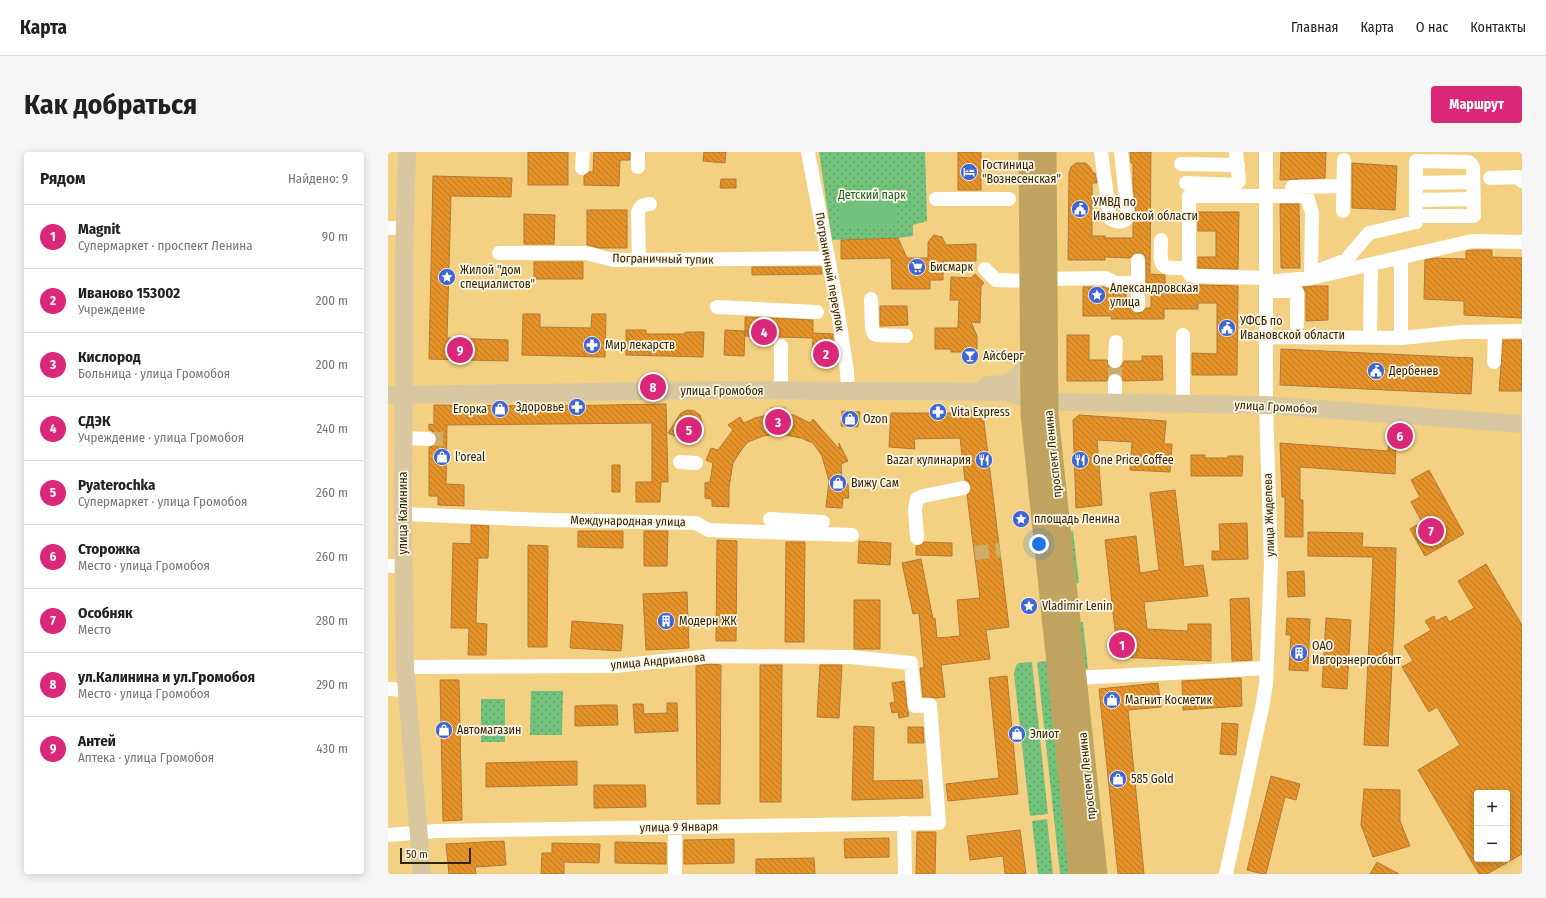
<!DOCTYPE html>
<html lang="ru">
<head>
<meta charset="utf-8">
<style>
	:root { --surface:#fff; --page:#f6f6f6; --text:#202124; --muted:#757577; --line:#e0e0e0; --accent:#db2777 }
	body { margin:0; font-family:"Fira Sans Condensed",sans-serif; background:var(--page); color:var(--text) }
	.controls { position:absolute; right:12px; bottom:12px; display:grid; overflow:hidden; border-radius:4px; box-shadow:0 2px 10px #0003 }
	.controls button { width:36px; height:36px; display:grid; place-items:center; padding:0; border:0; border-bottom:1px solid var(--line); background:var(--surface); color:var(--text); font:20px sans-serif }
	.scale { position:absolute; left:12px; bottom:10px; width:71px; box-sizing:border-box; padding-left:4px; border:2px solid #312402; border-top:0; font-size:11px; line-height:14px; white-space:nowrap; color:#312402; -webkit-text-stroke:3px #fdf6e7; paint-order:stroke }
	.you { position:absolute; left:651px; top:392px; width:14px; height:14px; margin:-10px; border:3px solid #fff; border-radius:50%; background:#1a73e8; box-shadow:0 0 0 6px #1a73e833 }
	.badge { display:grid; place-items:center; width:26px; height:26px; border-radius:50%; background:var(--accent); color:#fff; font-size:13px; font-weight:700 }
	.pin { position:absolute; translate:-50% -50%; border:2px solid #fff; box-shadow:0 1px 4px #0006 }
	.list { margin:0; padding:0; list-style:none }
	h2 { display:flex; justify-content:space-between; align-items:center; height:52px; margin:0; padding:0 16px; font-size:17px }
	h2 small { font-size:13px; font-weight:400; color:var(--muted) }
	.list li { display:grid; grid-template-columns:26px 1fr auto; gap:12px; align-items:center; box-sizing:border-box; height:64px; padding:0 16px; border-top:1px solid var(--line) }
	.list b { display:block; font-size:15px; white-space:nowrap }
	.list p { margin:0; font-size:13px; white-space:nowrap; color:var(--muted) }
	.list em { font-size:13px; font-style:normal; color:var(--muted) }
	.map { position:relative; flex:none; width:1134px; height:722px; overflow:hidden; border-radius:4px }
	header { display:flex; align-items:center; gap:24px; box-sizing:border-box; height:56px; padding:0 20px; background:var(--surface); border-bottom:1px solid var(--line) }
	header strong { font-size:19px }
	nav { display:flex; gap:22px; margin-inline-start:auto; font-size:14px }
	.intro { display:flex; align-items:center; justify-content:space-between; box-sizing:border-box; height:96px; padding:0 24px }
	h1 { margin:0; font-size:28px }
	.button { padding:10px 18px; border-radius:4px; background:var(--accent); color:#fff; font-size:14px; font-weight:700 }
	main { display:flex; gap:24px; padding:0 24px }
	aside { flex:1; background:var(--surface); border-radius:4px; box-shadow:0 2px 10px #0003 }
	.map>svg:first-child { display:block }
	.grass { fill:url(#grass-dots) }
	.garden { fill:#72c27b }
	.building { fill:url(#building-back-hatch); stroke:#b1793a; fill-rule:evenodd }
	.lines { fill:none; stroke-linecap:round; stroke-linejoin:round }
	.minor-tunnel { stroke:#cdae68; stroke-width:14; stroke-dasharray:14 7; stroke-linecap:butt }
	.minor { stroke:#fff; stroke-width:14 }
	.major { stroke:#d9c89f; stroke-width:18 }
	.highway { stroke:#c0a35f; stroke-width:21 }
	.labels { text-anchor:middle; stroke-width:3.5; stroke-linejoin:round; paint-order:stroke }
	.poi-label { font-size:12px; fill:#312402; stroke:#fdf6e7; text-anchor:start }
	.park-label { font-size:12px; fill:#1b5d28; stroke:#fdf6e7 }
	.street-label { font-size:12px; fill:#312402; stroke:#fdf6e7 }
</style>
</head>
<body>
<header>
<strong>Карта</strong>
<nav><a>Главная</a><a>Карта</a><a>О нас</a><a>Контакты</a></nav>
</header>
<div class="intro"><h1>Как добраться</h1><a class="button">Маршрут</a></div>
<main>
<aside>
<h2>Рядом<small>Найдено: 9</small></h2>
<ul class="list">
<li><span class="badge">1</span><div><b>Magnit</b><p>Супермаркет · проспект Ленина</p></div><em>90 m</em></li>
<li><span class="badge">2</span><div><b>Иваново 153002</b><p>Учреждение</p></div><em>200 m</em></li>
<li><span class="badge">3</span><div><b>Кислород</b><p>Больница · улица Громобоя</p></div><em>200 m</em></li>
<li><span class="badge">4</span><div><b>СДЭК</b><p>Учреждение · улица Громобоя</p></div><em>240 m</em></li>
<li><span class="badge">5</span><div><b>Pyaterochka</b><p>Супермаркет · улица Громобоя</p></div><em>260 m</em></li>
<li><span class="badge">6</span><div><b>Сторожка</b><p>Место · улица Громобоя</p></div><em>260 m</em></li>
<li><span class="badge">7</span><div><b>Особняк</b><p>Место</p></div><em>280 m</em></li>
<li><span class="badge">8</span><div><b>ул.Калинина и ул.Громобоя</b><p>Место · улица Громобоя</p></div><em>290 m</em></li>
<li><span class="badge">9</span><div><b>Антей</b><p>Аптека · улица Громобоя</p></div><em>430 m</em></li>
</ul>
</aside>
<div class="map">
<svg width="1134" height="722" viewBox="0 0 1134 722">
	<defs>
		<pattern id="grass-dots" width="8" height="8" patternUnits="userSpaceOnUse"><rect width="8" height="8" fill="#72c27b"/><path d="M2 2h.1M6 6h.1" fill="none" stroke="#5e9d63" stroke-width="1.8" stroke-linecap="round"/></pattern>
		<pattern id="building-back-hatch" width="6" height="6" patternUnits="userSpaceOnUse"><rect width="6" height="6" fill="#e59329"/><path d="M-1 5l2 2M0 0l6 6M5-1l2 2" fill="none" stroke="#ba7821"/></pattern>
	</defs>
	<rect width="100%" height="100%" fill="#f4d182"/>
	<!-- grass -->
	<path class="grass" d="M431 0H537L539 69 525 73V84L510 86 444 88Z
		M685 379 691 431 686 432 681 380Z
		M691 470H695L700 517H695Z
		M660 509 682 722H672L649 510Z
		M644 510 660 662 642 664 626 522 628 513 631 511Z
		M143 539H175L174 583H142Z
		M93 547H117V590H93Z
		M659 667 665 722H650L644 669Z"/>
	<!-- garden -->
	<path class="garden" d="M506 45 509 74 454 75 451 50Z"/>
	<!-- building -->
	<path class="building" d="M140 0H180V33H140Z
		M206 0H242V8H232L231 34 196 33V24L201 20H205Z
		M316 0H338L337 11 315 9Z
		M570 0H593V38H570Z
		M742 0H763L762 122 777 123V132L850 134 849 223H804V201L829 202V151H810V157H776V167H723V164H695V135H716L727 139 738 140V156H742L746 161H750L755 160 758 156H763V131H758V109L757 104 754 101H746L742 106 717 105V108H680L681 21 683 15 688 11H698L702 15 705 21H707L709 31H704V84H717V86H745V72L748 63 745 33V11H743Z
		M893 0H938L937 26 892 28Z
		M964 11 1009 14 1007 58 964 56Z
		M45 24 124 26 123 45 63 44 59 186 120 188V209L41 207Z
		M333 27H348V36H332Z
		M892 52H911L912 116H893Z
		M199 58H239V96H211L199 93Z
		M810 60H851L850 117 810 116V105H828V79H810Z
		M136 62 167 63 166 92H136Z
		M546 83 554 85 558 93 588 92V109H555V128H542V137H504L503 106 453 107V88L510 86 519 106H540V90Z
		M1085 98H1104V105L1134 106V166L1076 163V149L1036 147 1037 108 1048 106 1078 107V99Z
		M146 110H195V127H146Z
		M364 115H433L434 122 364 123Z
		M587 122 596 131 593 134 592 171 583 170 589 184V197L576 200H563V197H547V176H570L571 148H562L563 125 583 126Z
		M927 134H940V168L918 169V141L915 135Z
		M492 154H519L520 173 492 174Z
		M135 162H152V175L203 176 204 162H218L217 205 134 203Z
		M357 165 425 168V181L445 182 444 207 424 206 425 186 357 184Z
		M238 178H258V182H297V180H316L315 205 238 203Z
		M337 178 357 179 356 204 336 203Z
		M679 183H701V208H719L720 213 726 217 731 216 734 213 736 209H754V204H774L775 228 735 229 732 222 727 221 720 224 719 229H679Z
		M1115 188H1134V239H1111Z
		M893 197 1085 206 1083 242 892 233Z
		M278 252 280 330H273L272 350H248V330H264V271L59 273 58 332 76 333V354L50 353V344H41V295L45 294 49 288V283L46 280 41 278V272L46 273V253L160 254Z
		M383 256H397V262L406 263 422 271 425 267 451 297V291L460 309 453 312 454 332H460L461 346H455L454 356 438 355 441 329 434 304 425 291 413 286 391 282 375 284 360 290 354 297 345 311 341 335V355L324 354V347L317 346V331L322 330 325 311 318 308 323 296 330 298 345 278 340 273 352 265 356 271 367 266 383 262Z
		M300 258 306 259 312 263 314 270 309 288 300 290 280 281 293 261Z
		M586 258 595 262 621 475 598 478 602 507 553 513 557 545 547 546 542 545H535L532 516H536L531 461 525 462 514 411 533 407 545 467 547 466 549 486 572 484 569 448 592 446 579 343 583 339V335L581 330 577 328 572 286 526 287 527 297 501 295 503 261H569L568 259Z
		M454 259 472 260 470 275 453 274Z
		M691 263 778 269 776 292H784L782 320 742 318 744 290 709 288 714 353 688 356 685 268Z
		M1001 278 1022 279 1021 291H1008L1007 322 912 315V348H915V385H897V345H894L892 291 1000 299Z
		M803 303H817V306H840V304H855L854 324H803Z
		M224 313H232V340H224Z
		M1041 318 1076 382 1037 404 1022 377 1034 370 1023 350 1032 345 1023 328Z
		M787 338 796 415 815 413 820 444 756 450 759 477 800 479V472H823V509L730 505 717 388 748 384 752 421 771 418 762 341Z
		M859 371 860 407 824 408V399H832L831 372Z
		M83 373 101 374 100 406H90L88 471 99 472 98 503H80L81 476H63L65 391 83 392Z
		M190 379H235V396L190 395Z
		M256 379H280L279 414H256Z
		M920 380 975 381 974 395 1008 396 1006 471 1000 594 976 593 985 405 920 404Z
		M329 388 349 389 348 489H328Z
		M471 389 503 391 502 413 470 411Z
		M398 390H417L416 490H397Z
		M536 390 564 391V404L528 403V394L533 393Z
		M140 393 160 394 159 495H140Z
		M1098 412 1134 473V702L1099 722H1091L1030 618 1072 593 1049 555 1041 560 1014 515 1025 509 1016 494 1043 478 1037 469 1046 464 1048 469 1058 464 1061 470 1086 456 1070 429ZM1089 641H1119V707H1089Z
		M916 419 917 444 900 445 899 420Z
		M299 440 301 496 258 498 255 442Z
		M861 446 864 508 844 509 842 447Z
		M466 448H492V497H466Z
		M899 466 922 467 920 519 901 518 903 483H898Z
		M938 466 963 468 959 537 934 535Z
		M184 469 235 473 233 499 182 496Z
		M322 512 333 513 332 652H309L308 514Z
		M372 513H394L393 650H372Z
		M432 513H454L451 566 429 565Z
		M619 524 630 642 560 649 558 632 611 626 601 526Z
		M853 526 854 554 795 558 794 529Z
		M52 528H71L74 668 55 669Z
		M516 529 519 555 521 564 511 566 510 560 504 561 502 551 507 550 504 531Z
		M770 531 773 555 740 558 756 722H730L711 537Z
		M279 551H289L290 579 247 581 245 552H255L256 562 279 561Z
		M215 553H229L230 573 187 574V554Z
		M834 571 850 572 848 603 832 602Z
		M466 574 486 575 485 629 534 628 535 646 464 648Z
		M520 575H535L536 591H520Z
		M189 609V633L98 635V611Z
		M883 624 912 632 908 648 897 645 878 722H875L859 718Z
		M206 633H257L258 655 206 656Z
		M976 637 1012 638V669L1022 694 985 705 973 673Z
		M632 678 638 722H617L615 704 582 708 579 684Z
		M529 680H548L547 722H528Z
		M501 686V705L457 706 456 687Z
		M346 687V711L296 712V688Z
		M116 689 118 713 87 715 88 722H61L58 692Z
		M227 690 278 691V712L227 711Z
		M164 691 212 692 211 711 176 710V722H153L154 701H164Z
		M426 706 427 722H368V707Z
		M989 710 1011 722H982Z"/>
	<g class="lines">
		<!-- minor-tunnel -->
		<path class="minor-tunnel" d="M727 229V209
			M41 287H59
			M587 401 612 398"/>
		<!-- minor -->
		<path class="minor" d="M420 0 448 148 459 219 460 240
			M713 0 722 66C727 70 731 71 737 68L740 64 733 0
			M793 12 850 13
			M250 15V0
			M194 16 195 0
			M1102 26 1130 25 1134 29
			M798 31 847 33 851 29 848 0
			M1028 31 1085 30
			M904 35 956 34
			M548 47H621
			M1028 48 1086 47
			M955 59 956 8
			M0 76H17
			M773 88C772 118 771 116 801 116
			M111 101H198L225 108H251L439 106
			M251 108 250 61C252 53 255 53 262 52
			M597 117 608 128 642 129
			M878 126 803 124 801 121V44H919L924 61 923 126 930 119 958 108 981 81 1028 70V9L1081 10 1085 15 1086 64H1028
			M658 127 718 126 727 131H750
			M878 130 923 126 1084 89 1134 90
			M878 139H903L909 141V173
			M483 147 484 177 486 182 489 183 518 184
			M750 153V109
			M329 155 429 160
			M878 185 1013 186 1073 180 1134 179
			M982 186 983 112
			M1013 186V105
			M727 209 728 190
			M1106 210 1107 180
			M393 232V194
			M727 251V229
			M795 252V183
			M15 286 41 287
			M292 310 308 311
			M15 362 158 368 308 371 320 378 464 383
			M382 367 435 370
			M529 386 527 357 529 347 535 344 575 336
			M0 414H16
			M688 526 879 516
			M0 537 18 538
			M516 671 517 722
			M287 675V722
			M0 683 49 679 551 671 542 553 527 554 523 511 462 505 322 504 227 514 17 515
			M838 722 875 551 878 532 883 411 878 253V0"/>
		<!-- major -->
		<path class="major" d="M19 0 16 103V208L15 362 17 515 34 722
			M599 233C626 233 631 226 643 203
			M0 243 332 238 614 240 643 247 675 250 878 253 1134 272"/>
		<!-- highway -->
		<path class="highway" d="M641 0 643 262 691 722
			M658 0 660 263 709 722"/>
	</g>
	<!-- icons -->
	<defs>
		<symbol id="hotel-disc" viewBox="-11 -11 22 22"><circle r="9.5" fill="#4065d7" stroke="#fdf6e7"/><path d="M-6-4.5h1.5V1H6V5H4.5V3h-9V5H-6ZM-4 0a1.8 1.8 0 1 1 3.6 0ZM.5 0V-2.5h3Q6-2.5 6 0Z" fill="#fff"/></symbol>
		<symbol id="civic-disc" viewBox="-11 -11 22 22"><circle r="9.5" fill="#4065d7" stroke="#fdf6e7"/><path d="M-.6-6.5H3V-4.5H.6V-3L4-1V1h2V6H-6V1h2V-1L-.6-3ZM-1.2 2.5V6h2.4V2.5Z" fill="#fff"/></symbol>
		<symbol id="supermarket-disc" viewBox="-11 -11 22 22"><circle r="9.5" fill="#4065d7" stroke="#fdf6e7"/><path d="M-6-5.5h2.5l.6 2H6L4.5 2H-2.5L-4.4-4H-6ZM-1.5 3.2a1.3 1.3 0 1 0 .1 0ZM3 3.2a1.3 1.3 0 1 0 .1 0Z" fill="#fff"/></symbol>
		<symbol id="sight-disc" viewBox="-11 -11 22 22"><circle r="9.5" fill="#4065d7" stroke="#fdf6e7"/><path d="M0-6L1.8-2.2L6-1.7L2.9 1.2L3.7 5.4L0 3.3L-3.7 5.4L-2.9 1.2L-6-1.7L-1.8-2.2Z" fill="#fff"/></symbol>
		<symbol id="pharmacy-disc" viewBox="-11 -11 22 22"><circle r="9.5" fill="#4065d7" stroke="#fdf6e7"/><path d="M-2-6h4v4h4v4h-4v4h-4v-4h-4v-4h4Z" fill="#fff"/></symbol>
		<symbol id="bar-disc" viewBox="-11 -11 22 22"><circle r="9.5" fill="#4065d7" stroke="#fdf6e7"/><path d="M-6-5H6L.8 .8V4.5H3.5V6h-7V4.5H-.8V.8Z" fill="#fff"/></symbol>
		<symbol id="shop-disc" viewBox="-11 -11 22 22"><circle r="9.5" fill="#4065d7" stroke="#fdf6e7"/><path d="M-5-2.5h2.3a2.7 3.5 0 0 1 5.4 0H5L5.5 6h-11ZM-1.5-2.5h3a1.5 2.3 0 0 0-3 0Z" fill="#fff"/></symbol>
		<symbol id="restaurant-disc" viewBox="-11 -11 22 22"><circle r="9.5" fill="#4065d7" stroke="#fdf6e7"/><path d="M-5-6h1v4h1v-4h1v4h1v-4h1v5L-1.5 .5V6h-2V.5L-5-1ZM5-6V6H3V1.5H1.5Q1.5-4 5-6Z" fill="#fff"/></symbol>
		<symbol id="building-disc" viewBox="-11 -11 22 22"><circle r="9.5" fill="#4065d7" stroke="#fdf6e7"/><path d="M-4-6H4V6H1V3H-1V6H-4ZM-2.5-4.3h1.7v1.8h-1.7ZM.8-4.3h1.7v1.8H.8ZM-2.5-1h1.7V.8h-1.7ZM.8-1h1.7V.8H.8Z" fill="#fff"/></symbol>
	</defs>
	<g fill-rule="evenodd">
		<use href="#hotel-disc" x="571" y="10" width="20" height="20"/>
		<use href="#civic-disc" x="682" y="47" width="20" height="20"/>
		<use href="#supermarket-disc" x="519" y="105" width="20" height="20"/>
		<use href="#sight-disc" x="49" y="115" width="20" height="20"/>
		<use href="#sight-disc" x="699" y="133" width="20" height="20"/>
		<use href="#civic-disc" x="829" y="166" width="20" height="20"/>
		<use href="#pharmacy-disc" x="194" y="183" width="20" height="20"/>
		<use href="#bar-disc" x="572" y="194" width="20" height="20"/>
		<use href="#civic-disc" x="978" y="209" width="20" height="20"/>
		<use href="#pharmacy-disc" x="179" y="245" width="20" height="20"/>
		<use href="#shop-disc" x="102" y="247" width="20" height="20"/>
		<use href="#pharmacy-disc" x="540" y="250" width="20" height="20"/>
		<use href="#shop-disc" x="452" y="257" width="20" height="20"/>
		<use href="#shop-disc" x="44" y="295" width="20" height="20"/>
		<use href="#restaurant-disc" x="586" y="298" width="20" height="20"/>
		<use href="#restaurant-disc" x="682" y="298" width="20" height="20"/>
		<use href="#shop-disc" x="440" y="321" width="20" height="20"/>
		<use href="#sight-disc" x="623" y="357" width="20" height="20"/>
		<use href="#sight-disc" x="631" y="444" width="20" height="20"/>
		<use href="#building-disc" x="268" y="459" width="20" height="20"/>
		<use href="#building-disc" x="901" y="491" width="20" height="20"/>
		<use href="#shop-disc" x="714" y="538" width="20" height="20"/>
		<use href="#shop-disc" x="46" y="568" width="20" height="20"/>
		<use href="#shop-disc" x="619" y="572" width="20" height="20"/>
		<use href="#shop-disc" x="720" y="617" width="20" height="20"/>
	</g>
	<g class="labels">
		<!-- poi labels -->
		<g class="poi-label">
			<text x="594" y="17">Гостиница<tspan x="594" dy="14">"Вознесенская"</tspan></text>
			<text x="705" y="54">УМВД по<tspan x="705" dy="14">Ивановской области</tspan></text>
			<text x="542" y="119">Бисмарк</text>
			<text x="72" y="122">Жилой "дом<tspan x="72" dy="14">специалистов"</tspan></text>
			<text x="722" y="140">Александровская<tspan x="722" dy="14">улица</tspan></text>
			<text x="852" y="173">УФСБ по<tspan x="852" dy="14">Ивановской области</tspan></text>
			<text x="217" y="197">Мир лекарств</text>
			<text x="595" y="208">Айсберг</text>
			<text x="1001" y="223">Дербенев</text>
			<text x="176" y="259" text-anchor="end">Здоровье</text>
			<text x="99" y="261" text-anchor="end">Егорка</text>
			<text x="563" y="264">Vita Express</text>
			<text x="475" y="271">Ozon</text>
			<text x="67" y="309">l'oreal</text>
			<text x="583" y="312" text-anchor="end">Bazar кулинария</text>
			<text x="705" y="312">One Price Coffee</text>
			<text x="463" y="335">Вижу Сам</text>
			<text x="646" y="371">площадь Ленина</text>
			<text x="654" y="458">Vladimir Lenin</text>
			<text x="291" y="473">Модерн ЖК</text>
			<text x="924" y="498">ОАО<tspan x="924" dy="14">Ивгорэнергосбыт</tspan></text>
			<text x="737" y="552">Магнит Косметик</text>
			<text x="69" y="582">Автомагазин</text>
			<text x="642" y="586">Элиот</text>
			<text x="743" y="631">585 Gold</text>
		</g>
		<!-- park labels -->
		<g class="park-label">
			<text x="484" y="47">Детский парк</text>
		</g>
		<!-- street labels -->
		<g class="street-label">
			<text transform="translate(275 107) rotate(1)" y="4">Пограничный тупик</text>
			<text transform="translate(442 120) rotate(80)" y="4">Пограничный переулок</text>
			<text x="334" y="243">улица Громобоя</text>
			<text transform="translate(888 255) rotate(3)" y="4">улица Громобоя</text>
			<text transform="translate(665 302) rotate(-96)" y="4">проспект Ленина</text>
			<text transform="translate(15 361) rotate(-90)" y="4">улица Калинина</text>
			<text transform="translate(881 363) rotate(-92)" y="4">улица Жиделева</text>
			<text transform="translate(240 369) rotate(1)" y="4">Международная улица</text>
			<text transform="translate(270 509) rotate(-5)" y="4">улица Андрианова</text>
			<text transform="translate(699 624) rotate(-96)" y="4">проспект Ленина</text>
			<text transform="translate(291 675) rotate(-1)" y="4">улица 9 Января</text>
		</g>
	</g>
</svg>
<div class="controls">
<button>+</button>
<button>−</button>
</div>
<div class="scale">50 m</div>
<div class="you"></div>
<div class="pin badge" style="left:734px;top:493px">1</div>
<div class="pin badge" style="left:438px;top:202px">2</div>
<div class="pin badge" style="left:390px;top:270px">3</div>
<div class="pin badge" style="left:376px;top:180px">4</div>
<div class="pin badge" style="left:301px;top:278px">5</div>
<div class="pin badge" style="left:1012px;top:284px">6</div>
<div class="pin badge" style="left:1043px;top:379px">7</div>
<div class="pin badge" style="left:265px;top:235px">8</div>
<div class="pin badge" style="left:72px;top:198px">9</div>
</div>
</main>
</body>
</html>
